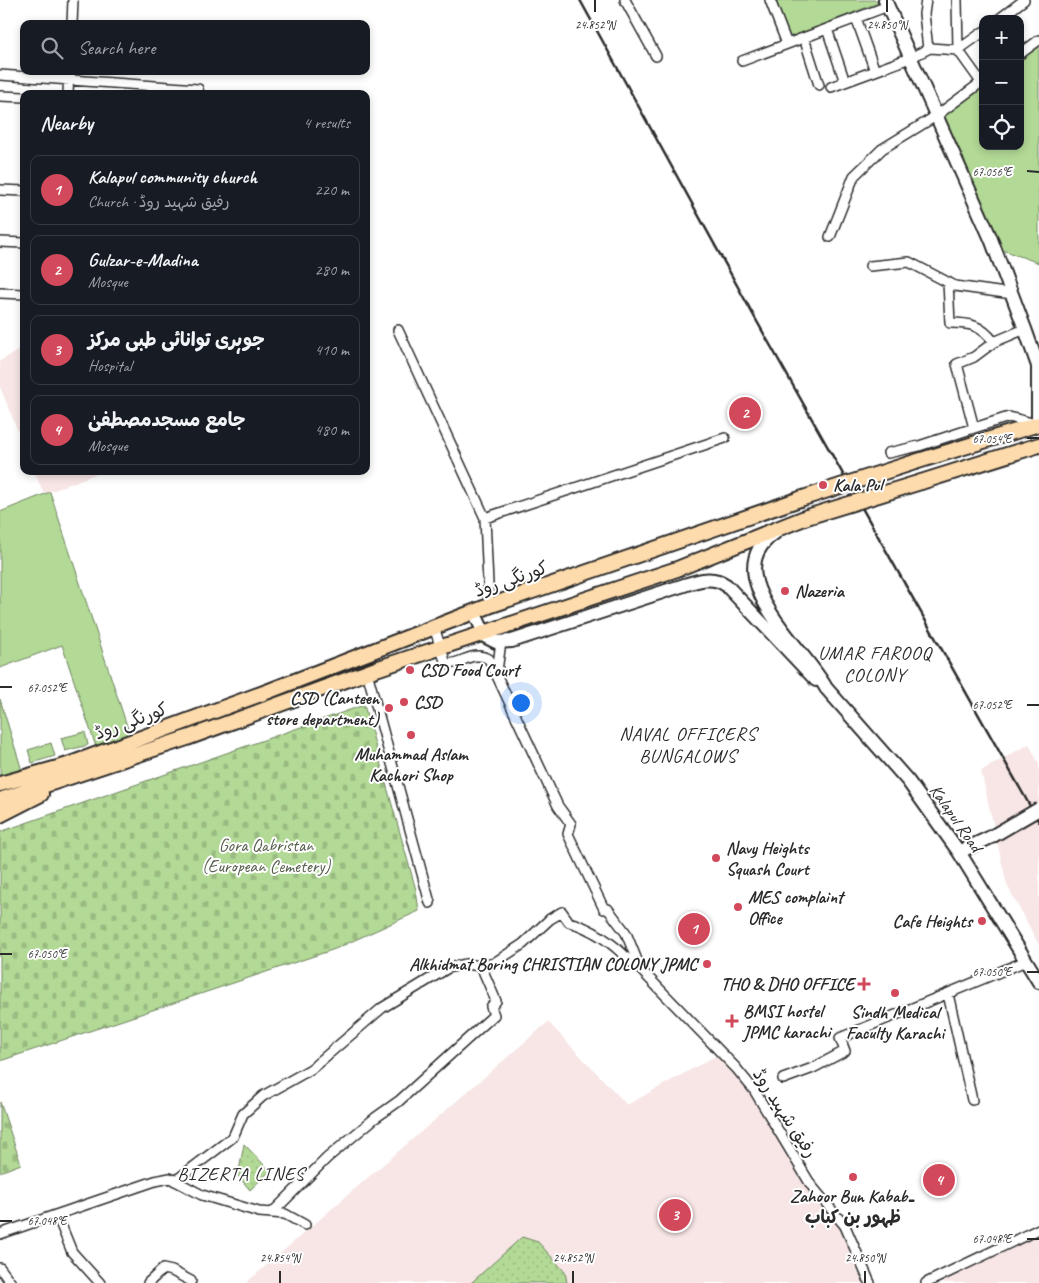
<!DOCTYPE html>
<html lang="en">
<head>
<meta charset="utf-8">
<style>
	:root { --surface:#171b24; --page:#242831; --text:#f1f3f6; --muted:#9ea1a6; --line:#363941; --accent:#d1495b }
	body { margin:0; font-family:Caveat,"Playpen Sans Arabic",sans-serif; background:var(--page); color:var(--text) }
	.controls { position:absolute; right:15px; top:15px; display:grid; overflow:hidden; border-radius:10px; box-shadow:0 2px 8px #0003 }
	.controls button { width:45px; height:45px; display:grid; place-items:center; padding:0; border:0; border-bottom:1px solid var(--line); background:var(--surface); color:var(--text); font:25px sans-serif }
	.you { position:absolute; left:520px; top:702px; width:18px; height:18px; margin:-12px; border:4px solid #fff; border-radius:50%; background:#1a73e8; box-shadow:0 0 0 8px #1a73e833 }
	.badge { display:grid; place-items:center; width:32px; height:32px; border-radius:50%; background:var(--accent); color:#fff; font-size:16px; font-weight:700 }
	.pin { position:absolute; translate:-50% -50%; border:2px solid #fff; box-shadow:0 1px 5px #0006 }
	.list { margin:0; padding:0; list-style:none }
	h2 { display:flex; justify-content:space-between; align-items:center; height:65px; margin:0; padding:0 20px; font-size:21px }
	h2 small { font-size:16px; font-weight:400; color:var(--muted) }
	.list li { display:grid; grid-template-columns:32px 1fr auto; gap:15px; align-items:center; box-sizing:border-box; height:70px; margin:0 10px 10px; padding:0 10px; border:1px solid var(--line); border-radius:10px }
	.list b { display:block; font-size:19px; white-space:nowrap }
	.list p { margin:0; font-size:16px; white-space:nowrap; color:var(--muted) }
	.list em { font-size:16px; font-style:normal; color:var(--muted) }
	.icon { flex:none; width:28px; height:28px; fill:none; stroke:currentColor; stroke-width:2; stroke-linecap:round; stroke-linejoin:round }
	.map { position:relative; flex:none; width:1039px; height:1283px; overflow:hidden }
	.search { position:absolute; background:var(--surface); box-shadow:0 2px 8px #0003; left:20px; top:20px; width:350px; height:55px; display:flex; align-items:center; gap:12px; box-sizing:border-box; padding:0 18px; border-radius:10px; color:var(--muted); font-size:19px }
	.panel { position:absolute; background:var(--surface); box-shadow:0 2px 8px #0003; left:20px; top:90px; width:350px; height:385px; border-radius:10px }
	.map>svg:first-child { display:block }
	.built { fill:#f7e6e5 }
	.green { fill:#b2d995; stroke:#6e8260 }
	.cemetery { fill:url(#cemetery-stones); stroke:#6e8260 }
	.park { fill:url(#park-dots); stroke:#6e8260 }
	.lines { fill:none; stroke-linecap:round; stroke-linejoin:round }
	.street-casing { stroke:#2b2b2b; stroke-width:12 }
	.secondary-casing { stroke:#2b2b2b; stroke-width:16 }
	.primary-casing { stroke:#2b2b2b; stroke-width:18 }
	.street { stroke:#fff; stroke-width:9 }
	.secondary { stroke:#fff; stroke-width:12 }
	.primary { stroke:#fedbac; stroke-width:14 }
	.rail { stroke:#2b2b2b; stroke-width:2.5 }
	.secondary-bridge-casing { stroke:#2b2b2b; stroke-width:16; stroke-linecap:butt }
	.primary-bridge-casing { stroke:#2b2b2b; stroke-width:18; stroke-linecap:butt }
	.secondary-bridge { stroke:#fff; stroke-width:12 }
	.primary-bridge { stroke:#fedbac; stroke-width:14 }
	.ticks { fill:none; stroke:#2b2b2b; stroke-width:2 }
	.poi-dot { fill:#d1495b; stroke:#fff; stroke-width:2 }
	.labels { text-anchor:middle; stroke-width:4; stroke-linejoin:round; paint-order:stroke }
	.poi-label { font-size:18px; font-weight:bold; fill:#2b2b2b; stroke:#fff; text-anchor:start }
	.street-label { font-size:18px; fill:#2b2b2b; stroke:#fff }
	.park-label { font-size:18px; fill:#545f4b; stroke:#fff }
	.neighbourhood-label { font-size:19px; letter-spacing:1px; fill:#2b2b2b; stroke:#fff }
	.ticks-label { font-size:12px; text-anchor:middle; fill:#2b2b2b; stroke:#fff; stroke-width:4; stroke-linejoin:round; paint-order:stroke }
</style>
</head>
<body>
<div class="map">
<svg width="1039" height="1283" viewBox="0 0 1039 1283">
	<defs>
		<pattern id="cemetery-stones" width="16" height="16" patternUnits="userSpaceOnUse" patternTransform="scale(1.25)"><rect width="16" height="16" fill="#b2d995"/><path d="M2 7V4a2 2 0 0 1 4 0v3zM10 15v-3a2 2 0 0 1 4 0v3z" fill="#99ba81"/></pattern>
		<pattern id="park-dots" width="8" height="8" patternUnits="userSpaceOnUse" patternTransform="scale(1.25)"><rect width="8" height="8" fill="#b2d995"/><path d="M2 2h.1M6 6h.1" fill="none" stroke="#99ba81" stroke-width="1.8" stroke-linecap="round"/></pattern>
	</defs>
	<rect width="100%" height="100%" fill="#fff"/>
	<filter id="ink" filterUnits="userSpaceOnUse"><feTurbulence type="fractalNoise" baseFrequency=".02" numOctaves="2"/><feDisplacementMap in="SourceGraphic" scale="10" xChannelSelector="R" yChannelSelector="G"/><feConvolveMatrix kernelMatrix="1 2 1 2 8 2 1 2 1" color-interpolation-filters="sRGB"/></filter>
	<g filter="url(#ink)">
		<!-- built -->
		<path class="built" d="M24 347V446L0 387V361Z
			M34 471H103L44 494Z
			M1029 744 1039 764V945L1007 885 981 771Z
			M548 1022 627 1105 721 1053 736 1068 811 1185 845 1226 870 1283H246Z
			M1039 1232V1283H927Z"/>
		<!-- green -->
		<path class="green" d="M772 0H877L878 3 788 38Z
			M1039 41V263L994 247 936 116 983 82V146H1020V54Z
			M50 492 132 741 98 753 62 645 0 668V512Z
			M0 699 24 777 0 783Z
			M85 732 88 745 65 751 61 738Z
			M51 743 55 756 32 763 28 750Z"/>
		<!-- cemetery -->
		<path class="cemetery" d="M364 705 416 890 419 911 335 949 0 1061V832Z
			M0 1102 21 1164 0 1172Z"/>
		<!-- park -->
		<path class="park" d="M244 1144 270 1171 250 1190 238 1176Z
			M522 1237 538 1242 565 1272 567 1283H471Z"/>
		<g class="lines">
			<defs>
				<path id="street" d="M625 0 656 56
					M770 0 787 44
					M926 0 924 14 928 49
					M957 0 958 50 981 82
					M856 18 875 71
					M999 19 1024 0
					M72 24 73 0
					M827 29 845 82
					M804 38 819 85
					M1020 54 1039 40
					M742 61 888 6
					M0 75 198 89 199 94
					M831 87 910 58 930 48 958 50 983 32
					M68 94 69 71
					M0 96 24 97
					M0 190 24 191
					M830 237 854 176 882 149 936 116 983 81
					M0 242 24 243
					M870 266 909 262 955 286 1012 294
					M948 282 950 323C970 323 981 325 994 342
					M0 293 24 294
					M398 330 485 518 489 606
					M974 428 1009 417 1036 424
					M888 453 919 446 974 428 957 364 974 357 994 342 1025 329
					M485 518 725 438
					M434 627 446 664C463 664 472 650 489 659L558 806 571 824 568 834 604 909H608L626 933 641 970 736 1068 754 1090 811 1185 845 1226 870 1283
					M497 671 501 642
					M367 672 430 903
					M948 994 972 1100
					M783 1079 813 1068 845 1051 840 1038 1026 961
					M175 1181 233 1137 243 1114 263 1096 311 1069 382 1008 448 968 465 964 481 966 494 963 523 944 550 919 562 912 569 922C594 929 613 943 631 962L636 963
					M272 1213 327 1158 375 1118 399 1101 494 1015 491 1007 496 1001 481 966
					M57 1215 72 1252 100 1283
					M0 1234 155 1181 170 1178 202 1195 259 1212 285 1214 305 1225
					M0 1268 11 1283
					M148 1283 163 1269 172 1271 191 1281
					M926 1283 1039 1229"/>
				<path id="secondary" d="M885 0 991 239 1025 329 1038 366V425
					M776 532C713 574 804 647 826 688L908 781 959 852 1039 982
					M474 612 486 637 496 642 512 641 678 587C694 582 711 574 726 585L816 680
					M959 852 991 837"/>
				<path id="primary" d="M915 462 1039 424
					M921 482 1039 445
					M0 784 65 766 269 691 489 606 800 499
					M0 800 187 738 376 669 677 569 807 517
					M0 815 41 794"/>
			</defs>
			<!-- street casing -->
			<use href="#street" class="street-casing"/>
			<!-- secondary casing -->
			<use href="#secondary" class="secondary-casing"/>
			<!-- primary casing -->
			<use href="#primary" class="primary-casing"/>
			<!-- street -->
			<use href="#street" class="street"/>
			<!-- secondary -->
			<use href="#secondary" class="secondary"/>
			<!-- primary -->
			<use href="#primary" class="primary"/>
			<!-- rail -->
			<path class="rail" d="M580 0 755 318 1039 822"/>
			<defs>
				<path id="secondary-bridge" d="M991 837 1039 809"/>
				<path id="primary-bridge" d="M800 499 915 462
					M807 517 921 482"/>
			</defs>
			<!-- secondary-bridge casing -->
			<use href="#secondary-bridge" class="secondary-bridge-casing"/>
			<!-- primary-bridge casing -->
			<use href="#primary-bridge" class="primary-bridge-casing"/>
			<!-- secondary-bridge -->
			<use href="#secondary-bridge" class="secondary-bridge"/>
			<!-- primary-bridge -->
			<use href="#primary-bridge" class="primary-bridge"/>
		</g>
	</g>
	<!-- ticks -->
	<path class="ticks" d="M595 12V0M887 12V0M1027 171 1039 172M1027 438H1039M0 687H12M1027 705H1039M0 954H12M1027 972H1039M0 1221H12M1027 1239H1039M280 1283V1271M573 1283V1271M865 1283V1271"/>
	<!-- markers -->
	<g class="poi-dot">
		<circle cx="823" cy="485" r="5"/>
		<circle cx="785" cy="591" r="5"/>
		<circle cx="410" cy="670" r="5"/>
		<circle cx="404" cy="702" r="5"/>
		<circle cx="389" cy="708" r="5"/>
		<circle cx="411" cy="735" r="5"/>
		<circle cx="716" cy="858" r="5"/>
		<circle cx="738" cy="907" r="5"/>
		<circle cx="982" cy="921" r="5"/>
		<circle cx="707" cy="964" r="5"/>
		<path d="M861.5 976.5h5v5h5v5h-5v5h-5v-5h-5v-5h5z"/>
		<circle cx="895" cy="993" r="5"/>
		<path d="M729.5 1013.5h5v5h5v5h-5v5h-5v-5h-5v-5h5z"/>
		<circle cx="853" cy="1177" r="5"/>
	</g>
	<g class="labels">
		<!-- poi labels -->
		<g class="poi-label">
			<text x="833" y="491">Kala Pul</text>
			<text x="795" y="597">Nazeria</text>
			<text x="420" y="676">CSD Food Court</text>
			<text x="379" y="704" text-anchor="end">CSD (Canteen<tspan x="379" dy="21">store department)</tspan></text>
			<text x="414" y="708">CSD</text>
			<text x="411" y="760" text-anchor="middle">Muhammad Aslam<tspan x="411" dy="21">Kachori Shop</tspan></text>
			<text x="726" y="854">Navy Heights<tspan x="726" dy="21">Squash Court</tspan></text>
			<text x="748" y="903">MES complaint<tspan x="748" dy="21">Office</tspan></text>
			<text x="972" y="927" text-anchor="end">Cafe Heights</text>
			<text x="697" y="970" text-anchor="end">Alkhidmat Boring CHRISTIAN COLONY JPMC</text>
			<text x="854" y="990" text-anchor="end">THO &amp; DHO OFFICE</text>
			<text x="743" y="1017">BMSI hostel<tspan x="743" dy="21">JPMC karachi</tspan></text>
			<text x="895" y="1018" text-anchor="middle">Sindh Medical<tspan x="895" dy="21">Faculty Karachi</tspan></text>
			<text x="853" y="1202" text-anchor="middle">Zahoor Bun Kabab۔<tspan x="853" dy="21">ظہور بن کباب</tspan></text>
		</g>
		<!-- street labels -->
		<g class="street-label">
			<text transform="translate(511 579) rotate(-19)" y="6">کورنگی روڈ</text>
			<text transform="translate(131 721) rotate(-20)" y="6">کورنگی روڈ</text>
			<text transform="translate(956 818) rotate(55)" y="6">Kalapul Road</text>
			<text transform="translate(785 1113) rotate(57)" y="6">رفیق شہید روڈ</text>
		</g>
		<!-- park labels -->
		<g class="park-label">
			<text x="266" y="851">Gora Qabristan<tspan x="266" dy="21">(European Cemetery)</tspan></text>
		</g>
		<!-- neighbourhood labels -->
		<g class="neighbourhood-label">
			<text x="875" y="659">UMAR FAROOQ<tspan x="875" dy="22">COLONY</tspan></text>
			<text x="688" y="740">NAVAL OFFICERS<tspan x="688" dy="22">BUNGALOWS</tspan></text>
			<text x="241" y="1180">BIZERTA LINES</text>
		</g>
	</g>
	<g class="ticks-label">
		<text x="595" y="29">24.852°N</text>
		<text x="887" y="29">24.850°N</text>
		<text x="992" y="176">67.056°E</text>
		<text x="992" y="443">67.054°E</text>
		<text x="47" y="692">67.052°E</text>
		<text x="992" y="709">67.052°E</text>
		<text x="47" y="958">67.050°E</text>
		<text x="992" y="976">67.050°E</text>
		<text x="47" y="1225">67.048°E</text>
		<text x="992" y="1243">67.048°E</text>
		<text x="280" y="1262">24.854°N</text>
		<text x="573" y="1262">24.852°N</text>
		<text x="865" y="1262">24.850°N</text>
	</g>
</svg>
<div class="controls">
<button>+</button>
<button>−</button>
<button><svg class="icon" aria-label="locate" viewBox="0 0 24 24"><circle cx="12" cy="12" r="6"/><path d="M12 2v4M12 18v4M2 12h4M18 12h4"/></svg></button>
</div>
<div class="you"></div>
<div class="pin badge" style="left:694px;top:929px">1</div>
<div class="pin badge" style="left:745px;top:413px">2</div>
<div class="pin badge" style="left:675px;top:1215px">3</div>
<div class="pin badge" style="left:939px;top:1180px">4</div>
<div class="search"><svg class="icon" aria-label="search" viewBox="0 0 24 24"><circle cx="10" cy="10" r="6"/><path d="M15 15l6 6"/></svg>Search here</div>
<section class="panel">
<h2>Nearby<small>4 results</small></h2>
<ul class="list">
<li><span class="badge">1</span><div><b>Kalapul community church</b><p>Church · رفیق شہید روڈ</p></div><em>220 m</em></li>
<li><span class="badge">2</span><div><b>Gulzar-e-Madina</b><p>Mosque</p></div><em>280 m</em></li>
<li><span class="badge">3</span><div><b>جوہری توانائی طبی مرکز</b><p>Hospital</p></div><em>410 m</em></li>
<li><span class="badge">4</span><div><b>جامع مسجدمصطفیٰ</b><p>Mosque</p></div><em>480 m</em></li>
</ul>
</section>
</div>
</body>
</html>
